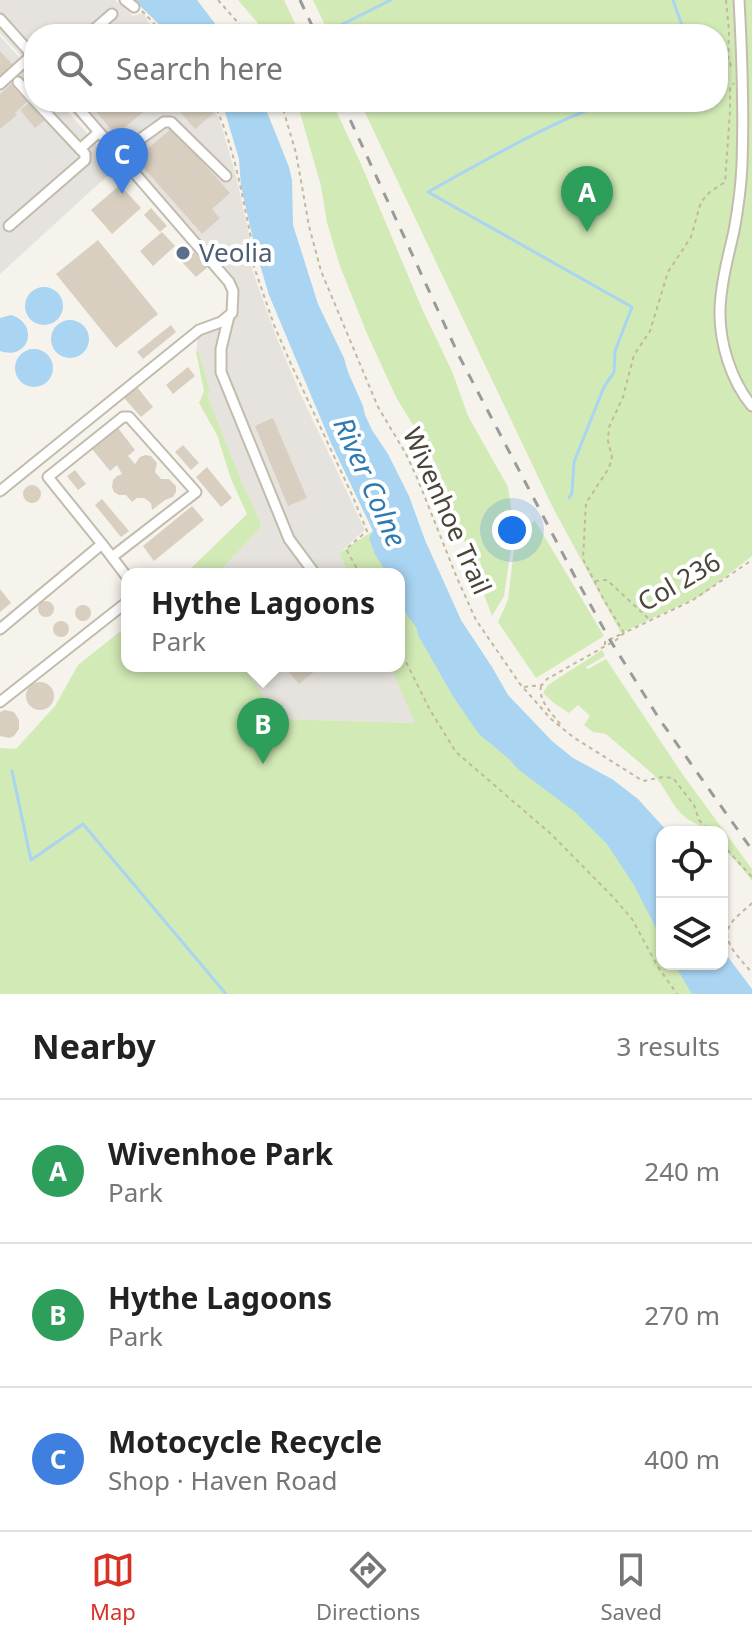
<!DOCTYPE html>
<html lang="en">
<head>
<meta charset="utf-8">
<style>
	:root { --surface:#fff; --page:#f2f2f2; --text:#222; --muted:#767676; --line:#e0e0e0; --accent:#d93025 }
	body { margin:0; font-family:"Noto Sans",sans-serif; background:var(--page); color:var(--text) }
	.controls { position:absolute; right:24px; bottom:24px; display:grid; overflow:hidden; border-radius:16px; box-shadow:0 2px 6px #0004 }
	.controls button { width:72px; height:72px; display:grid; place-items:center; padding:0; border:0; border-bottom:2px solid var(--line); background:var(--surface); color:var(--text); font:40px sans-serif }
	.you { position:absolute; left:512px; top:530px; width:28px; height:28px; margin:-20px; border:6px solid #fff; border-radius:50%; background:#1a73e8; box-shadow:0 0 0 12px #1a73e833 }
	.badge { display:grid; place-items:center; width:52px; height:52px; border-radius:50%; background:var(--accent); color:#fff; font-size:26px; font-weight:700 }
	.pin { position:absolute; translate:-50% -66px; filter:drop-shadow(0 2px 4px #0008) }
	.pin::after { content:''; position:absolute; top:42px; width:28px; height:24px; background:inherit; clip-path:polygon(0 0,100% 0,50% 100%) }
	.popup { position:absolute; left:121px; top:568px; width:284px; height:104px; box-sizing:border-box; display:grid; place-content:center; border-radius:16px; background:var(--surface); filter:drop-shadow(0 2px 6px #0005); font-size:26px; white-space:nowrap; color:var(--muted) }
	.popup b { font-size:30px; color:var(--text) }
	.popup::after { content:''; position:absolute; left:50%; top:100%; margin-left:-16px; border:16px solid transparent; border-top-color:var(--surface) }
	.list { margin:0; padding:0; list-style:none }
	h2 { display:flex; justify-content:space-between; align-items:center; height:104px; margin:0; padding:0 32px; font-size:34px }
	h2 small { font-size:26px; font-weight:400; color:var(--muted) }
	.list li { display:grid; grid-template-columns:52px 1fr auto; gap:24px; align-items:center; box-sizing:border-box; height:144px; padding:0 32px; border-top:2px solid var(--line) }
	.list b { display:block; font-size:30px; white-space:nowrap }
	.list p { margin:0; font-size:26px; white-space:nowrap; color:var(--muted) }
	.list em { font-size:26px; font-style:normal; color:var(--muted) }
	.icon { flex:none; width:44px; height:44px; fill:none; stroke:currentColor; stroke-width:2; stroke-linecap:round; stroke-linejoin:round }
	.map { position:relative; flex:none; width:752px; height:994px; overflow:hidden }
	.search { position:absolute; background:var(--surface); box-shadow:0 2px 6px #0004; left:24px; right:24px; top:24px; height:88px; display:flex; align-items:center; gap:20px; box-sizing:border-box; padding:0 28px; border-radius:32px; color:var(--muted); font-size:30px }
	.sheet { height:536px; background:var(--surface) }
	nav { display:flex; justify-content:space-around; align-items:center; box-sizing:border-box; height:112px; border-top:2px solid var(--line); background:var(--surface); font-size:22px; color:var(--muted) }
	nav a { display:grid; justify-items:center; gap:4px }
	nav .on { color:var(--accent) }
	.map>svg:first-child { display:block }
	.industrial { fill:#e6e2dd }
	.green { fill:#d2eab5 }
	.water { fill:#a9d4f2 }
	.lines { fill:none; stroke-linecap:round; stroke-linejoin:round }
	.stream { stroke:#a9d4f2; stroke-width:3 }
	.building { fill:#d8cfc1 }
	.minor-casing { stroke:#c2bbae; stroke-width:13 }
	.path { stroke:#c4b79f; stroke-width:2; stroke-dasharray:4 4; stroke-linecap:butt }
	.minor { stroke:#fff; stroke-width:9 }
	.rail { stroke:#9a9a9a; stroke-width:3; stroke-dasharray:10 10; stroke-linecap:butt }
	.service-dot { fill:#5c6f8a; stroke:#fff; stroke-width:3 }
	.labels { text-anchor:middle; stroke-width:8; stroke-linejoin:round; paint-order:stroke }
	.service-label { font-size:26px; fill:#4e5e75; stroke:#fff; text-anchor:start }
	.street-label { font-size:26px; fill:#4b4439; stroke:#fff }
	.water-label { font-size:28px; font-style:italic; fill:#2e7ab2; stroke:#fff }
</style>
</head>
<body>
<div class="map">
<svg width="752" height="994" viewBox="0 0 752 994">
	<rect width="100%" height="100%" fill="#f6f3ec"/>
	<!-- industrial -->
	<path class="industrial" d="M0 0H115L133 16 142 13 145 15 153 34H34V70L0 33Z
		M0 36 34 74V102H59L117 167 0 274Z
		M63 102H211L221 124 236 176 252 248V256L249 258 257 284 276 336 300 393 365 530 339 553 348 574H217L262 526 238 473 207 394 210 392 199 352H196L199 330 229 316V282Z
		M243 666H390L416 723 279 719Z"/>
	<!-- green -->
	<path class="green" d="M238 0H284L300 34H267Z
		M313 0H752V556L702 595 621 633 552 506 360 102H718V34H329Z
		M297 102H332L361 164 423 311 452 371 468 416 508 487 514 528 504 596 492 616 443 483 431 454 397 399 368 336 340 266 327 223 321 186Z
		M196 352H199L210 392 207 394 238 473 262 526 217 574H185L247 514 231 479 217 435 199 403 204 391Z
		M535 521 604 636 536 678 498 622 508 600 516 532Z
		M373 531 572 786 662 929V964H683L705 994H0V748L16 749 55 706 78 665 127 626V666H243L279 719 415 723 390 666H399V574H348L339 553Z
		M602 650 605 656 586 667 588 669 606 659 683 775 752 869V881L747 874 722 846V832H709C702 825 694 824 686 818 672 807 666 788 654 775L606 734 593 732 584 725 590 716 578 705 569 713 554 703 543 693 548 685Z"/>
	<!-- water -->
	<path class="water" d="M134 0H197L223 34H169Z
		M220 102H263L289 167 292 180 293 225 318 304 344 358 348 372 363 406 365 415 372 430 388 454 409 496 425 540 461 620 492 667 508 695 552 741 573 758 612 779 638 799 668 832H662V940L634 885 607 844 575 812 519 770 508 758 479 734 454 698 418 635C417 626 414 624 409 618 401 606 399 589 399 574H387L375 554 369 538 373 531 331 443 269 295 255 248 241 186 239 159 225 112Z
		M25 306a19 19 0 1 1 38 0a19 19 0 1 1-38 0Z
		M11 315C40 324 29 361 0 351V318Z
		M51 339a19 19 0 1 1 38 0a19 19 0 1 1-38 0Z
		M15 368a19 19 0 1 1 38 0a19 19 0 1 1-38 0Z
		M722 949 752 989V994H692L674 964H722Z"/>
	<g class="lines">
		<!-- stream -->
		<path class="stream" d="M673 0 685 34
			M337 27 391 0
			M569 498 572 493 574 462 604 387 614 372 615 351 632 307 428 192C486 160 545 125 608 102
			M12 771 31 860 83 824 226 994"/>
	</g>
	<!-- building -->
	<path class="building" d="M0 51 13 65 0 77Z
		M11 84 27 102 15 113 17 115 0 129V94Z
		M30 102 45 120 35 128 20 110Z
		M88 102H155L116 135Z
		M177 102H190L192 105 196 102H204L214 113 195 129 182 114 179 110 182 107Z
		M172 128 230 193 212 209 220 218 202 234 136 159Z
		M120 185 141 208 112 234 91 210Z
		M151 208 167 226 160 232 144 215Z
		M162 232 175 246 153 266 140 251Z
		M98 240 158 314 116 348 56 274Z
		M194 252 208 267 196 277 182 262Z
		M171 325 176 332 143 359 137 352Z
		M188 367 195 376 173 394 166 385Z
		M137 387 153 407 141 417 124 398Z
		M273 418 307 498 288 506 255 426Z
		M118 428 135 450 128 456 135 464 140 457 145 455 151 456 157 463 155 472 161 479H169L176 486V492L173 497 165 500 152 510 151 503 144 498H137L132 502 126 495H119L114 492 112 487 113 480 117 476 122 474 117 465 110 471 92 449Z
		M183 445 199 463 191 470 175 452Z
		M207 467 232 498 221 507 196 477Z
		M75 470 86 484 78 490 67 476Z
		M23 494a9 9 0 1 1 18 0a9 9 0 1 1-18 0Z
		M102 499 129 531 121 537 95 505Z
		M192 506 204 520 154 561 143 546Z
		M0 589 11 603 0 612Z
		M38 609a8 8 0 1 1 16 0a8 8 0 1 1-16 0Z
		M75 613a8 8 0 1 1 16 0a8 8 0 1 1-16 0Z
		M53 629a8 8 0 1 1 16 0a8 8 0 1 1-16 0Z
		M284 666H321L299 684Z
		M26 696a14 14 0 1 1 28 0a14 14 0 1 1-28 0Z
		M5 710 14 712 19 720V729L14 736 10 738 0 736V712Z"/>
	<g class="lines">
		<defs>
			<path id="minor" d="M125 0 134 7
				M739 0C742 55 744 110 742 165 741 187 738 209 734 231 728 257 721 283 720 309 719 342 731 381 752 406
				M0 19 34 57
				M89 34 112 14
				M18 82 34 100
				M0 84 32 55
				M36 102 80 149
				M118 155 164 122H171L226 176
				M9 226 85 160V154L80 149 99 132
				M229 316 221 349V372L289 539 315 574
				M0 491 199 330 221 322 232 313 233 291 229 282 73 102
				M102 544 48 477 123 417H129L196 492 112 557
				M0 629 102 544 127 577
				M0 702 127 602"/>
		</defs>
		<!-- minor casing -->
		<use href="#minor" class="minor-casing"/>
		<!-- path -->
		<path class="path" d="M218 0 248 34
			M726 0 729 31 728 62 730 63 732 70
			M142 11 164 34
			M213 102C236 148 243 203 254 252L252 261 274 325 291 364 353 497 367 531 346 549 360 574
			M281 102 296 153 309 226 321 271 378 407 406 454 418 480 457 578 476 620 520 684 551 719 573 737 643 781 663 777 673 778 694 805 699 820 710 832
			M226 263 236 257 253 253
			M595 581 607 580 649 619
			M624 633 604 600 583 559 586 503 609 468 612 457 608 441 609 427 623 397 634 355 650 331 668 272 691 237 701 202 710 192 725 182 730 111V88L734 83
			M605 645V642L619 635H622
			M399 648 430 710 456 752 551 834 614 898 632 919 658 967 677 994
			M541 686C538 701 552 713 561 725
			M524 687 542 685 547 679 616 640 624 633 693 600 752 560
			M722 844 752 877
			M752 903C745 910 733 918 729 927 721 943 743 961 752 973"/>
		<!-- minor -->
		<use href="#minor" class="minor"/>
		<!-- rail -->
		<path class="rail" d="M300 0 316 34
			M342 102 459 356 574 575 610 640 660 720 752 850"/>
	</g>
	<!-- markers -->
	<circle class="service-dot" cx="183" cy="253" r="8"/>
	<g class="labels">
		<!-- service labels -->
		<g class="service-label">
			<text x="199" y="262">Veolia</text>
		</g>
		<!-- street labels -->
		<g class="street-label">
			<text transform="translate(447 511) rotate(66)" y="9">Wivenhoe Trail</text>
			<text transform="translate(679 582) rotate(-30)" y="9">Col 236</text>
		</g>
		<!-- water labels -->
		<g class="water-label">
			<text transform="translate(370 482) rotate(66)" y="10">River Colne</text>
		</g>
	</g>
</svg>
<div class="controls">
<button><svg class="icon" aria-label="locate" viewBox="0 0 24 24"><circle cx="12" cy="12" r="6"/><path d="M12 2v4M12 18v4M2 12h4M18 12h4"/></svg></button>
<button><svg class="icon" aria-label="layers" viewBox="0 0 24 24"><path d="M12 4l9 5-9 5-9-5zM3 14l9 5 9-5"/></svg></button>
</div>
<div class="you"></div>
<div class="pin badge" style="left:587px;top:232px;background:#2e9e5b">A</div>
<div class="pin badge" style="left:263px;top:764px;background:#2e9e5b">B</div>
<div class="popup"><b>Hythe Lagoons</b>Park</div>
<div class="pin badge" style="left:122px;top:194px;background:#3f7fe0">C</div>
<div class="search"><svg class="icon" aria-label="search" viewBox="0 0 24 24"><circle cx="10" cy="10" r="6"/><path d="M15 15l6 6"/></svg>Search here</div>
</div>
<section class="sheet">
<h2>Nearby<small>3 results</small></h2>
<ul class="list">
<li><span class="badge" style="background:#2e9e5b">A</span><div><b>Wivenhoe Park</b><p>Park</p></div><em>240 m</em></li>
<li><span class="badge" style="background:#2e9e5b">B</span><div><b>Hythe Lagoons</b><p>Park</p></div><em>270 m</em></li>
<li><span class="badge" style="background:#3f7fe0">C</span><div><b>Motocycle Recycle</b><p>Shop · Haven Road</p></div><em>400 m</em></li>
</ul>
</section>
<nav>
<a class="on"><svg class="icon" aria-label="map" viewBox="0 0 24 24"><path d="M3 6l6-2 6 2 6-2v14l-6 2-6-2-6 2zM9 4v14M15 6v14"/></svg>Map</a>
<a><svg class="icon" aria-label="directions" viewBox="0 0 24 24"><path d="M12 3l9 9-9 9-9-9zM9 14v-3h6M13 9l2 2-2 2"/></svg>Directions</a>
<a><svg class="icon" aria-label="saved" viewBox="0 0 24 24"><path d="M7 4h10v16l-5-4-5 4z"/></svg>Saved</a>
</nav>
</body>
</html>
